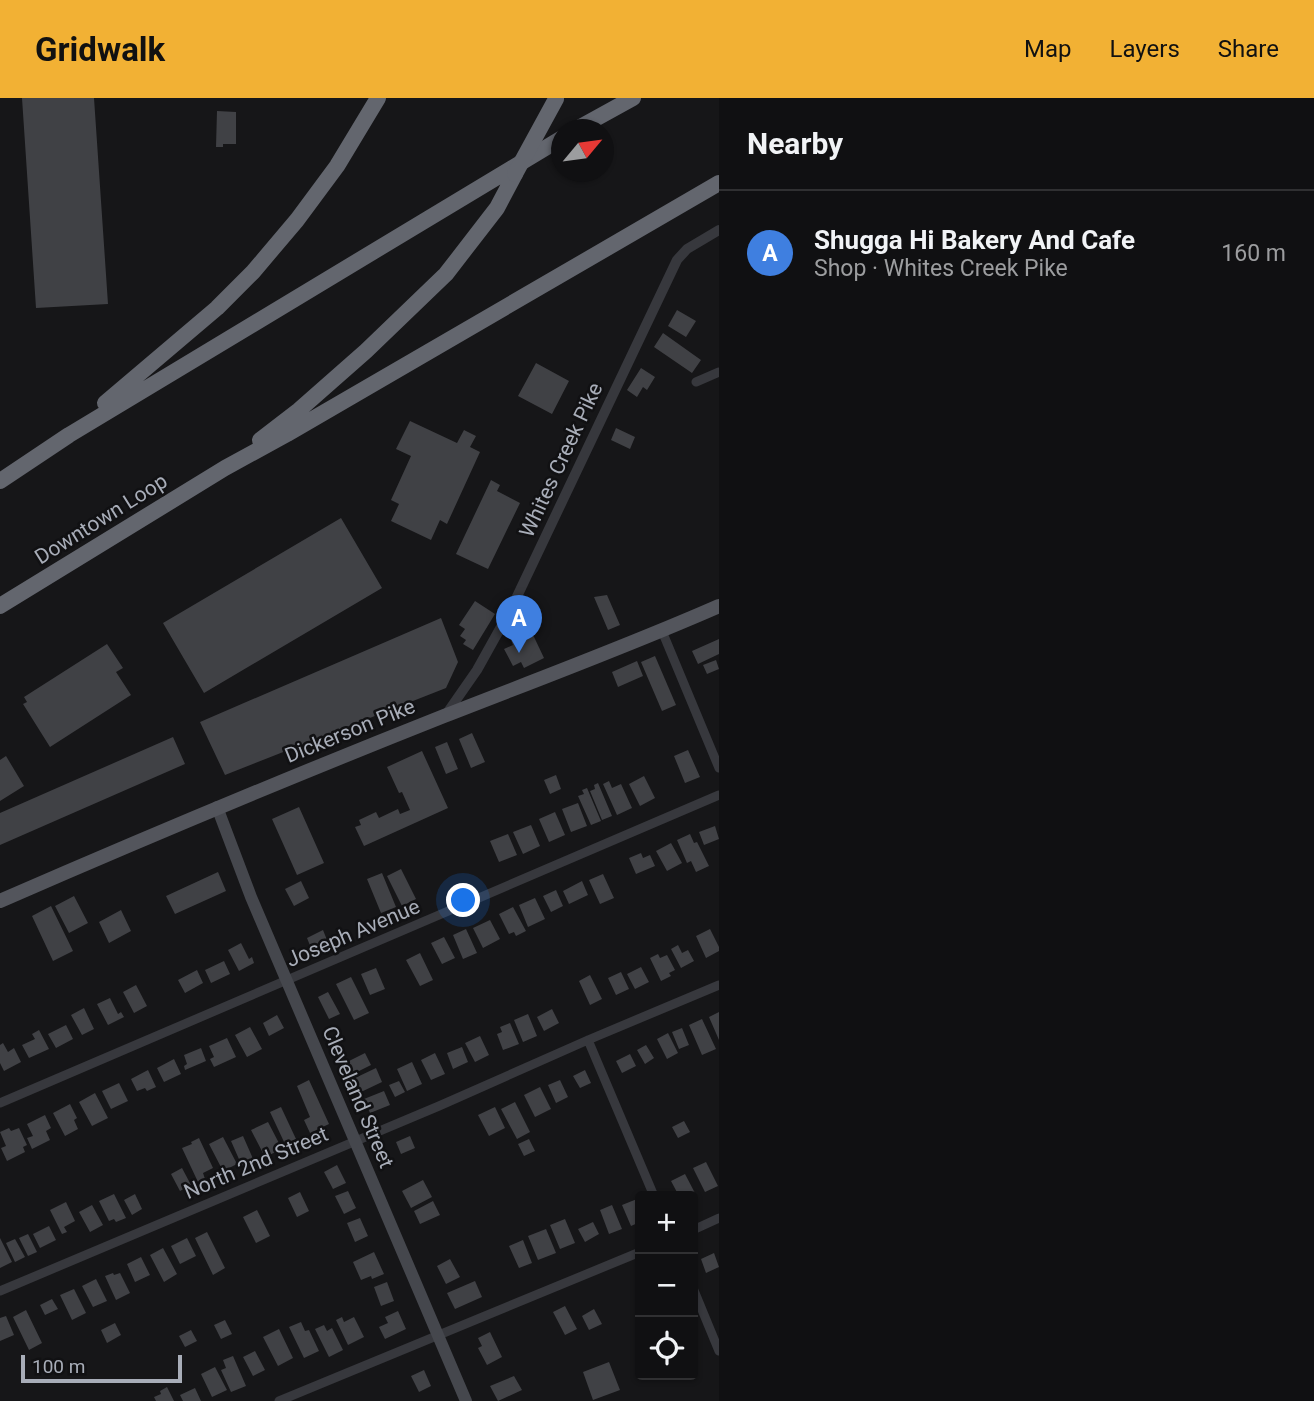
<!DOCTYPE html>
<html lang="en">
<head>
<meta charset="utf-8">
<style>
	:root { --surface:#101012; --page:#1e1e20; --text:#f1f3f6; --muted:#9c9d9f; --line:#303032; --accent:#f2b134 }
	body { margin:0; font-family:Roboto,sans-serif; background:var(--page); color:var(--text) }
	.controls { position:absolute; right:21px; bottom:21px; display:grid; overflow:hidden; border-radius:7px; box-shadow:0 2px 5px #0004 }
	.controls button { width:63px; height:63px; display:grid; place-items:center; padding:0; border:0; border-bottom:2px solid var(--line); background:var(--surface); color:var(--text); font:35px sans-serif }
	.compass { position:absolute; left:551px; top:21px; width:63px; height:63px; border-radius:50%; background:var(--surface); box-shadow:0 2px 5px #0004; rotate:61deg }
	.scale { position:absolute; left:21px; bottom:18px; width:161px; box-sizing:border-box; padding-left:7px; border:4px solid #a8adb8; border-top:0; font-size:19px; line-height:24px; white-space:nowrap; color:#a8adb8; -webkit-text-stroke:5px #111113; paint-order:stroke }
	.you { position:absolute; left:464px; top:803px; width:24px; height:24px; margin:-18px; border:5px solid #fff; border-radius:50%; background:#1a73e8; box-shadow:0 0 0 10px #1a73e833 }
	.badge { display:grid; place-items:center; width:46px; height:46px; border-radius:50%; background:var(--accent); color:#fff; font-size:23px; font-weight:700 }
	.pin { position:absolute; translate:-50% -58px; filter:drop-shadow(0 2px 4px #0008) }
	.pin::after { content:''; position:absolute; top:37px; width:24px; height:21px; background:inherit; clip-path:polygon(0 0,100% 0,50% 100%) }
	.list { margin:0; padding:0; list-style:none }
	h2 { display:flex; justify-content:space-between; align-items:center; height:91px; margin:0; padding:0 28px; font-size:30px }
	h2 small { font-size:23px; font-weight:400; color:var(--muted) }
	.list li { display:grid; grid-template-columns:46px 1fr auto; gap:21px; align-items:center; box-sizing:border-box; height:126px; padding:0 28px; border-top:2px solid var(--line) }
	.list b { display:block; font-size:26px; white-space:nowrap }
	.list p { margin:0; font-size:23px; white-space:nowrap; color:var(--muted) }
	.list em { font-size:23px; font-style:normal; color:var(--muted) }
	.icon { flex:none; width:38px; height:38px; fill:none; stroke:currentColor; stroke-width:2; stroke-linecap:round; stroke-linejoin:round }
	.map { position:relative; flex:none; width:719px; height:1303px; overflow:hidden }
	header { display:flex; align-items:center; gap:42px; box-sizing:border-box; height:98px; padding:0 35px; background:var(--accent); color:#111 }
	header strong { font-size:33px }
	nav { display:flex; gap:38px; margin-inline-start:auto; font-size:24px }
	main { display:flex }
	aside { flex:1; background:var(--surface) }
	.map>svg:first-child { display:block }
	.building { fill:#404145 }
	.lines { fill:none; stroke-linecap:round; stroke-linejoin:round }
	.minor { stroke:#37383d; stroke-width:9 }
	.tertiary { stroke:#37383d; stroke-width:10 }
	.secondary { stroke:#45474d; stroke-width:12 }
	.primary { stroke:#53555c; stroke-width:14 }
	.motorway { stroke:#63666e; stroke-width:16 }
	.motorway-bridge { stroke:#63666e; stroke-width:16 }
	.labels { text-anchor:middle; stroke-width:5; stroke-linejoin:round; paint-order:stroke }
	.street-label { font-size:21px; fill:#a8adb8; stroke:#111113 }
</style>
</head>
<body>
<header>
<strong>Gridwalk</strong>
<nav><a>Map</a><a>Layers</a><a>Share</a></nav>
</header>
<main>
<div class="map">
<svg width="719" height="1303" viewBox="0 0 719 1303">
	<rect width="100%" height="100%" fill="#161618"/>
	<!-- building -->
	<path class="building" d="M22 0H94L108 206 36 210Z
		M217 13 236 14V46H223V49H216Z
		M677 212 696 223 686 239 668 228Z
		M663 235 701 262 692 275 654 249Z
		M536 265 569 283 552 316 518 298Z
		M641 270 655 279 647 292 643 289 637 299 627 292Z
		M410 323 457 345 464 332 476 338 470 349 480 354 447 426 440 422 431 442 391 423 399 406 391 402 411 358 396 351Z
		M616 330 635 339 630 351 611 342Z
		M491 382 500 387 497 393 520 405 488 471 456 456Z
		M341 420 382 490 204 595 163 525Z
		M607 497 620 527 608 532 594 499Z
		M475 503 495 516 473 552 463 546 466 542 460 538 465 531 459 527Z
		M441 520 458 564 446 590 225 677 200 624Z
		M526 522 544 560 524 570 521 564 513 568 504 551 513 547 511 542Z
		M719 541V556L698 566 692 553Z
		M107 546 123 570 116 574 131 597 50 649 23 606 27 604 24 599Z
		M655 558 676 607 662 613 641 564Z
		M716 562 719 571 707 576 703 567Z
		M637 563 643 578 618 589 612 574Z
		M472 635 485 664 471 670 459 641Z
		M173 639 185 666 0 747V715Z
		M447 644 458 671 446 676 435 649Z
		M688 652 700 679 685 685 674 658Z
		M422 653 448 710 364 748 355 729 361 727 359 722 376 714 379 720 398 711 400 716 410 712 402 694 399 695 387 669Z
		M6 658 24 688 0 703V662Z
		M556 677 561 691 550 696 544 682Z
		M644 678 655 700 640 708 629 686Z
		M609 683 612 690 621 686 632 710 617 717 603 686Z
		M598 685 612 718 602 722 590 693 595 691 594 687Z
		M587 690 601 723 591 727 578 698 584 696 582 692Z
		M578 705 587 728 571 734 562 711Z
		M299 709 324 765 297 777 272 721Z
		M555 714 565 737 549 744 539 721Z
		M531 727 540 748 523 756 513 734Z
		M715 728 719 741 704 747 699 734Z
		M508 736 517 757 499 764 490 743Z
		M690 736 694 745 697 744 709 768 696 774 691 763 687 765 677 742Z
		M671 745 682 765 667 773 656 753Z
		M641 755 643 760 650 757 655 768 636 776 629 760Z
		M401 771 416 801 402 808 387 778Z
		M218 774 226 793 175 816 166 798Z
		M382 775 396 809 381 815 367 781Z
		M603 776 614 800 600 806 589 782Z
		M301 783 309 800 294 808 285 791Z
		M582 783 588 797 569 806 563 793Z
		M556 792 563 808 551 814 543 798Z
		M74 798 88 825 69 835 55 808Z
		M535 800 545 821 528 829 519 807Z
		M51 808 73 853 53 863 32 818Z
		M513 809 526 833 516 838 514 834 509 836 499 816Z
		M121 812 131 833 109 845 99 824Z
		M490 822 500 841 483 850 473 830Z
		M466 831 477 855 463 861 453 837Z
		M710 831 719 849V853L706 860 696 838Z
		M323 832 327 842 311 850 307 840Z
		M444 839 455 860 442 866 431 845Z
		M241 845 249 861 252 859 254 865 239 873 228 852Z
		M678 847 682 855 688 852 694 863 681 870 671 851Z
		M420 855 433 882 420 888 406 862Z
		M658 856 660 860 667 857 675 872 669 875 671 878 661 883 650 860Z
		M224 863 230 876 211 885 205 872Z
		M641 869 649 884 635 891 627 876Z
		M376 870 385 891 370 897 361 876Z
		M197 872 203 885 185 895 178 882Z
		M621 874 629 891 616 897 608 880Z
		M590 877 602 901 590 907 579 883Z
		M351 879 369 915 354 922 336 886Z
		M136 887 147 908 134 915 123 894Z
		M328 894 340 916 329 921 318 899Z
		M110 900 118 916 121 914 124 919 108 927 97 906Z
		M84 910 94 931 82 937 71 917Z
		M552 911 559 925 544 933 537 919Z
		M719 914V942L709 919Z
		M528 916 537 938 523 944 514 922Z
		M277 917 284 930 269 938 263 925Z
		M702 921 716 951 702 957 689 927Z
		M510 925 519 946 503 952 497 936 502 934 500 929Z
		M66 927 73 941 56 950 48 936Z
		M250 929 262 951 247 959 235 937Z
		M682 930 689 947 679 951 672 934Z
		M39 932 49 951 29 960 22 947 35 941 32 936Z
		M668 935 678 955 667 961 657 941Z
		M480 938 489 957 475 964 465 945Z
		M227 940 236 959 214 969 210 961 214 959 209 948Z
		M3 945 8 954 14 950 21 964 4 973 0 965V947Z
		M646 947 654 960 645 966 637 952Z
		M462 949 468 964 453 971 447 955Z
		M201 950 206 963 185 972 184 968 187 966 184 957Z
		M365 955 371 967 353 976 347 964Z
		M435 955 445 976 431 982 421 962Z
		M630 956 636 968 622 975 616 963Z
		M174 961 181 976 164 984 157 970Z
		M412 964 422 986 407 993 397 971Z
		M376 970 382 984 361 994 355 980Z
		M148 972 156 989 147 993 145 990 137 993 131 981Z
		M585 972 591 985 580 990 573 978Z
		M309 982 329 1026 310 1035 304 1022 310 1019 297 988Z
		M560 982 568 999 556 1005 548 987Z
		M399 983 405 994 395 999 389 987Z
		M119 985 128 1003 111 1011 102 993Z
		M540 989 551 1011 535 1019 524 997Z
		M384 993 390 1007 370 1015 364 1001Z
		M95 995 108 1020 92 1028 79 1004Z
		M515 1004 530 1034 517 1041 501 1011Z
		M70 1006 77 1020 74 1022 78 1031 65 1038 53 1015Z
		M281 1009 296 1041 285 1046 270 1014Z
		M495 1009 505 1030 489 1038 478 1017Z
		M45 1017 51 1030 46 1033 50 1042 32 1051 27 1040 33 1038 27 1026Z
		M684 1023 690 1034 678 1040 672 1029Z
		M268 1024 282 1051 265 1059 251 1032Z
		M9 1030 11 1033 19 1030 27 1047 23 1049 25 1054 7 1063 1 1050 6 1048 0 1034Z
		M243 1038 254 1063 242 1068 231 1043Z
		M410 1038 415 1050 401 1056 396 1044Z
		M223 1039 237 1066 223 1073 209 1046Z
		M199 1040 213 1070 203 1075 205 1081 198 1084 182 1050 192 1046 191 1044Z
		M529 1041 535 1053 524 1058 518 1046Z
		M706 1064 718 1088 705 1094 693 1070Z
		M337 1067 346 1085 333 1091 324 1074Z
		M182 1070 191 1087 180 1093 171 1076Z
		M685 1076 696 1097 694 1098H679L671 1083Z
		M423 1082 432 1099 411 1110 402 1093Z
		M348 1093 356 1110 344 1116 335 1098Z
		M300 1094 309 1113 297 1119 288 1100Z
		M114 1096 126 1120 116 1124 114 1121 109 1123 99 1103Z
		M135 1096 142 1111 132 1117 124 1102Z
		M637 1101 640 1110V1124L631 1128 622 1107Z
		M433 1103 440 1117 420 1126 414 1113Z
		M66 1104 75 1123 64 1129 67 1134 62 1136 50 1112Z
		M92 1107 103 1127 90 1134 79 1114Z
		M612 1107 622 1131 609 1136 600 1112Z
		M257 1112 270 1138 256 1145 243 1119Z
		M360 1120 368 1138 355 1144 347 1125Z
		M565 1121 575 1145 560 1151 550 1127Z
		M593 1124 599 1136 585 1144 578 1131Z
		M49 1128 56 1142 40 1150 33 1136Z
		M546 1131 556 1155 538 1162 528 1138Z
		M207 1134 225 1170 213 1177 195 1140Z
		M28 1136 37 1154 28 1158 19 1140Z
		M0 1140 12 1164 0 1170Z
		M187 1140 196 1158 180 1166 171 1148Z
		M15 1141 25 1159 15 1164 6 1145Z
		M523 1142 532 1165 519 1170 509 1148Z
		M163 1150 177 1176 164 1184 150 1157Z
		M374 1154 384 1176 372 1181 371 1178 361 1182 353 1164Z
		M714 1155 719 1169 706 1175 701 1161Z
		M141 1159 150 1177 135 1184 127 1166Z
		M450 1161 460 1179 446 1186 437 1168Z
		M113 1175 114 1177 120 1175 130 1195 116 1202 105 1178Z
		M96 1181 107 1203 93 1209 82 1188Z
		M475 1183 482 1199 455 1211 447 1195Z
		M387 1184 394 1203 381 1208 374 1189Z
		M74 1191 86 1215 72 1222 60 1197Z
		M52 1201 58 1211 45 1217 40 1207Z
		M565 1208 577 1231 565 1237 553 1214Z
		M594 1211 602 1226 589 1232 582 1218Z
		M26 1212 42 1245 29 1252 13 1219Z
		M398 1213 406 1231 385 1241 379 1229 388 1225 385 1219Z
		M6 1218 14 1237 0 1243V1220Z
		M342 1219 344 1224 354 1219 364 1239 348 1247 336 1222Z
		M225 1222 232 1236 221 1241 214 1227Z
		M301 1224 305 1233 309 1232 319 1253 304 1260 289 1229Z
		M115 1225 121 1237 107 1245 101 1232Z
		M324 1227 327 1233 332 1230 343 1252 329 1259 315 1231Z
		M279 1231 293 1260 278 1268 263 1239Z
		M191 1232 197 1243 185 1249 179 1238Z
		M490 1234 502 1259 487 1267 478 1250 482 1248 478 1240Z
		M255 1253 265 1272 253 1278 243 1259Z
		M233 1258 246 1288 231 1294 221 1272 226 1270 223 1262Z
		M609 1264 620 1292 593 1302 583 1274Z
		M215 1269 227 1292 212 1299 201 1276Z
		M424 1272 431 1288 419 1294 411 1278Z
		M514 1278 522 1292 498 1303 490 1288Z
		M167 1289 174 1303H156L154 1299 161 1296 160 1293Z
		M195 1290 201 1303H183L180 1297Z"/>
	<g class="lines">
		<!-- minor -->
		<path class="minor" d="M696 284 719 274
			M662 533 719 670
			M588 942 654 1098
			M0 1005 719 697
			M693 1132 719 1120
			M693 1190 719 1253
			M0 1193 439 1008 588 942 719 887
			M279 1303 640 1154"/>
		<!-- tertiary -->
		<path class="tertiary" d="M445 618 477 572 511 511 677 162 687 151 719 132"/>
		<!-- secondary -->
		<path class="secondary" d="M217 709 251 799 466 1303"/>
		<!-- primary -->
		<path class="primary" d="M0 803C147 739 295 677 444 618 536 582 628 548 719 508"/>
		<!-- motorway -->
		<path class="motorway" d="M575 32 633 0
			M105 305 217 210 253 174 297 122 337 68 378 0
			M260 342 299 312 366 253 446 176 497 110 515 76
			M0 383 69 337 562 40
			M0 508 225 370 287 336 719 85"/>
		<!-- motorway-bridge -->
		<path class="motorway-bridge" d="M515 76 556 1"/>
	</g>
	<g class="labels">
		<!-- street labels -->
		<g class="street-label">
			<text transform="translate(561 362) rotate(-65)" y="7">Whites Creek Pike</text>
			<text transform="translate(101 421) rotate(-32)" y="7">Downtown Loop</text>
			<text transform="translate(350 633) rotate(-22)" y="7">Dickerson Pike</text>
			<text transform="translate(353 835) rotate(-23)" y="7">Joseph Avenue</text>
			<text transform="translate(358 999) rotate(67)" y="7">Cleveland Street</text>
			<text transform="translate(256 1065) rotate(-23)" y="7">North 2nd Street</text>
		</g>
	</g>
</svg>
<div class="controls">
<button>+</button>
<button>−</button>
<button><svg class="icon" aria-label="locate" viewBox="0 0 24 24"><circle cx="12" cy="12" r="6"/><path d="M12 2v4M12 18v4M2 12h4M18 12h4"/></svg></button>
</div>
<svg class="compass" viewBox="-18 -18 36 36"><path d="M0-13l5 13h-10z" fill="#e53935"/><path d="M0 13l5-13h-10z" fill="#9c9d9f"/></svg>
<div class="scale">100 m</div>
<div class="you"></div>
<div class="pin badge" style="left:519px;top:555px;background:#3f7fe0">A</div>
</div>
<aside>
<h2>Nearby<small></small></h2>
<ul class="list">
<li><span class="badge" style="background:#3f7fe0">A</span><div><b>Shugga Hi Bakery And Cafe</b><p>Shop · Whites Creek Pike</p></div><em>160 m</em></li>
</ul>
</aside>
</main>
</body>
</html>
